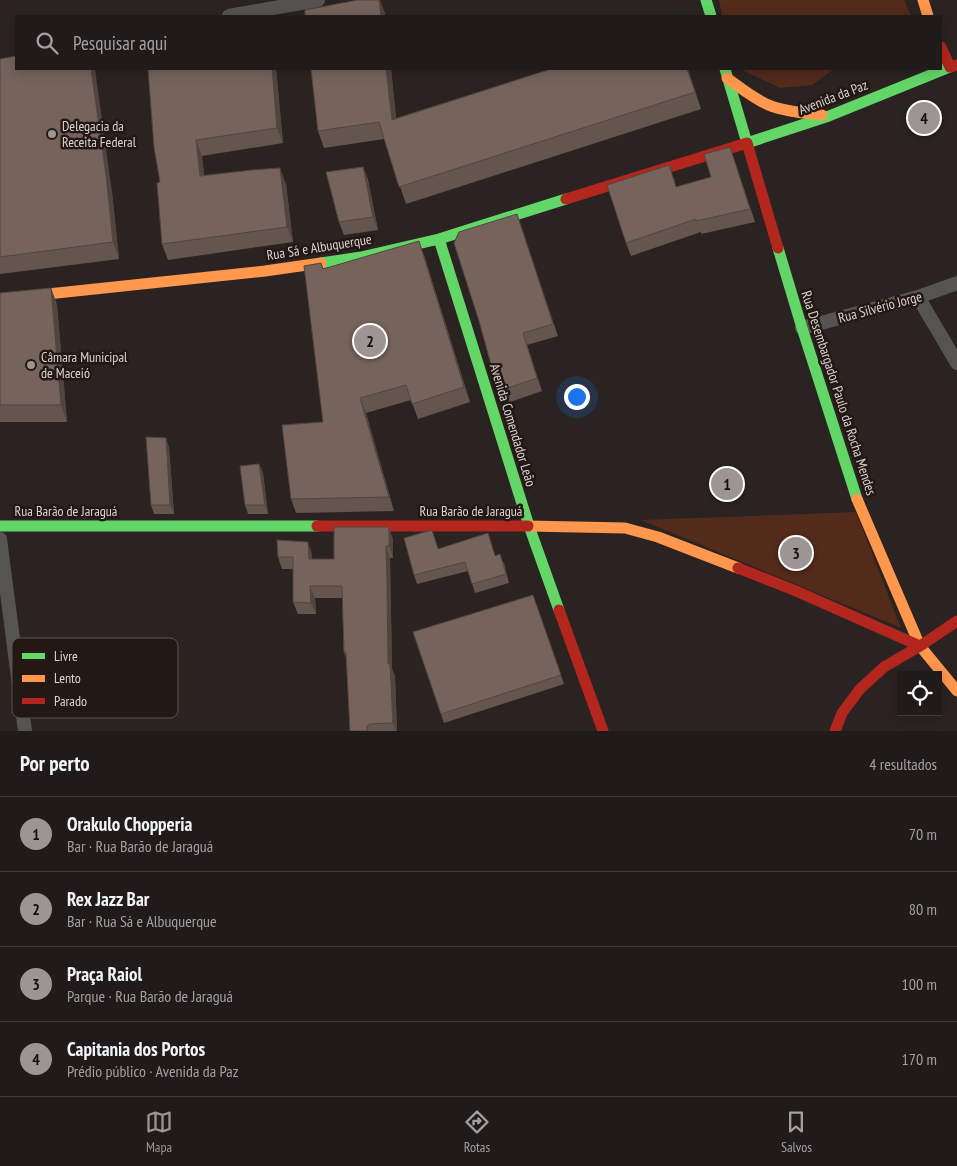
<!DOCTYPE html>
<html lang="pt">
<head>
<meta charset="utf-8">
<style>
	:root { --surface:#201a1a; --page:#282323; --text:#f1f3f6; --muted:#a2a1a2; --line:#3d3839; --accent:#9d9593 }
	body { margin:0; font-family:"PT Sans Narrow",sans-serif; background:var(--page); color:var(--text) }
	.controls { position:absolute; right:15px; bottom:15px; display:grid; overflow:hidden; border-radius:0px; box-shadow:0 2px 12px #0003 }
	.controls button { width:45px; height:45px; display:grid; place-items:center; padding:0; border:0; border-bottom:1px solid var(--line); background:var(--surface); color:var(--text); font:25px sans-serif }
	.you { position:absolute; left:576px; top:396px; width:18px; height:18px; margin:-12px; border:4px solid #fff; border-radius:50%; background:#1a73e8; box-shadow:0 0 0 8px #1a73e833 }
	.badge { display:grid; place-items:center; width:32px; height:32px; border-radius:50%; background:var(--accent); color:#111; font-size:16px; font-weight:700 }
	.pin { position:absolute; translate:-50% -50%; border:2px solid #fff; box-shadow:0 1px 5px #0006 }
	.list { margin:0; padding:0; list-style:none }
	h2 { display:flex; justify-content:space-between; align-items:center; height:65px; margin:0; padding:0 20px; font-size:21px }
	h2 small { font-size:16px; font-weight:400; color:var(--muted) }
	.list li { display:grid; grid-template-columns:32px 1fr auto; gap:15px; align-items:center; box-sizing:border-box; height:75px; padding:0 20px; border-top:1px solid var(--line) }
	.list b { display:block; font-size:19px; white-space:nowrap }
	.list p { margin:0; font-size:16px; white-space:nowrap; color:var(--muted) }
	.list em { font-size:16px; font-style:normal; color:var(--muted) }
	.icon { flex:none; width:28px; height:28px; fill:none; stroke:currentColor; stroke-width:2; stroke-linecap:round; stroke-linejoin:round }
	.map { position:relative; flex:none; width:957px; height:731px; overflow:hidden }
	.search { position:absolute; background:var(--surface); box-shadow:0 2px 12px #0003; left:15px; right:15px; top:15px; height:55px; display:flex; align-items:center; gap:12px; box-sizing:border-box; padding:0 18px; border-radius:0px; color:var(--muted); font-size:19px }
	.sheet { height:365px; background:var(--surface) }
	nav { display:flex; justify-content:space-around; align-items:center; box-sizing:border-box; height:70px; border-top:1px solid var(--line); background:var(--surface); font-size:14px; color:var(--muted) }
	nav a { display:grid; justify-items:center; gap:2px }
	nav .on { color:var(--accent) }
	.map>svg:first-child { display:block }
	.green { fill:#522b1b }
	.lines { fill:none; stroke-linecap:round; stroke-linejoin:round }
	.street { stroke:#565353; stroke-width:14 }
	.fast { stroke:#63d668; stroke-width:11 }
	.slow { stroke:#ff974d; stroke-width:11 }
	.jam { stroke:#b3261e; stroke-width:11 }
	.wall { fill:#65554f }
	.shaded-wall { fill:#524540 }
	.building { fill:#75635c; stroke:#524540 }
	.poi-dot { fill:#9d9593; stroke:#231814; stroke-width:2 }
	.labels { text-anchor:middle; stroke-width:5; stroke-linejoin:round; paint-order:stroke }
	.street-label { font-size:14px; fill:#dbd3d0; stroke:#231814 }
	.poi-label { font-size:14px; fill:#dbd3d0; stroke:#231814; text-anchor:start }
	.key { fill:#231814; stroke:#5a504c; stroke-width:1 }
	.key-label { font-size:14px; fill:#dbd3d0 }
</style>
</head>
<body>
<div class="map">
<svg width="957" height="731" viewBox="0 0 957 731">
	<rect width="100%" height="100%" fill="#2a2322"/>
	<!-- green -->
	<path class="green" d="M719 0H904L911 16H722Z
		M740 69H834L812 85 780 88Z
		M856 512 901 628 641 520Z"/>
	<g class="lines">
		<!-- street -->
		<path class="street" d="M229 16 318 0
			M918 297 957 363
			M802 328 918 297 957 283
			M0 539 25 731"/>
		<!-- fast -->
		<path class="fast" d="M706 0 711 16
			M725 69 747 143 829 116 950 67
			M439 239 529 526 559 610
			M778 248 802 328 857 499
			M321 263 361 257 439 239 566 199
			M0 526H317"/>
		<!-- slow -->
		<path class="slow" d="M923 0 928 16
			M727 78C741 88 755 100 771 106 787 112 805 113 822 115
			M0 299 265 271 321 263
			M857 499 920 646 957 691
			M528 526 625 528 658 537 738 568"/>
		<!-- jam -->
		<path class="jam" d="M941 47 950 67 957 65
			M566 199 747 143 778 248
			M317 526H528
			M738 568 796 591 920 646
			M559 610 603 731
			M835 731 842 713 860 689 884 667 920 646 957 621"/>
	</g>
	<!-- wall -->
	<path class="wall" d="M0 59 112 192 119 259 0 274Z
		M276 69 283 143 202 156 204 176 286 184 293 242 168 260 162 244 160 182 154 147Z
		M311 69H391L396 118 551 69H688L701 109 406 204 384 139 324 148 318 131Z
		M730 147 755 222 701 234V232L631 256 626 243 674 178 676 187 711 177Z
		M363 167 368 180 378 230 344 235 339 222Z
		M517 214 558 336 527 345 542 391 504 404 499 391Z
		M424 255 470 402 418 419 411 400 366 413 394 511 296 513 291 499 323 422V269Z
		M51 288 57 305 67 422H0V293Z
		M169 447 174 514H154L151 505Z
		M259 464 263 473 268 514H248L245 505Z
		M432 530 438 549 495 556 504 563 509 583 475 593 468 571 417 584 414 575Z
		M393 539V558H390L392 669 395 676 397 731H350L346 658 344 652 342 598H315L316 614H298L293 602V569H282L278 557 312 554V559H334Z
		M533 595 564 684 444 723 413 632Z"/>
	<!-- shaded-wall -->
	<path class="shaded-wall" d="M379 0H380L385 13V16H381Z
		M91 69H95L112 192 119 259 113 242Z
		M272 69H276L283 143 277 128Z
		M386 69H391L398 137 392 120Z
		M687 69H688L701 109 695 92Z
		M196 140 202 156 206 191 200 176Z
		M363 167 368 180 378 230 373 217Z
		M280 168 286 184 293 242 287 227Z
		M419 241 424 255 470 402 464 387Z
		M51 288 57 305 67 422 61 405Z
		M523 333 527 345 542 391 537 378Z
		M360 398 366 413 394 511 389 497Z
		M166 438 169 447 174 514 170 505Z
		M259 464 263 473 268 514 265 505Z
		M389 527 393 539V558L389 546Z
		M308 542 312 554 313 571 309 559Z
		M386 546 390 558 392 669 395 676 397 731H396L393 723 388 664Z
		M310 586 315 598 316 614 311 603Z"/>
	<!-- building -->
	<path class="building" d="M358 0H379L381 16H305V10Z
		M16 56V69H91L106 175 113 242 0 257V59Z
		M148 69H272L277 128 196 140 200 176 252 170 280 168 287 227 162 244 157 183 160 182 154 147Z
		M311 69H386L392 120 551 69H687L695 92 399 187 379 122 318 131Z
		M730 147 750 209 696 221V219L626 243 607 185 669 165 676 187 711 177 704 154Z
		M363 167 373 217 339 222 326 172Z
		M517 214 553 324 523 333 537 378 499 391 492 368 479 321 454 243 459 232Z
		M419 241 464 387 412 404 406 385 360 398 389 497 291 499 282 425 323 422 304 266 321 263 323 269Z
		M51 288 61 405H0V293Z
		M146 437 166 438 170 505H151Z
		M259 464 265 505H245L240 466Z
		M334 527H389V546H386L387 586 388 664H390L393 723 369 724V726H367V731H350L346 652H344L342 586H310L311 603 293 602V557H278L277 540 308 542 309 559H334Z
		M432 530 438 549 488 533 495 556 500 554 506 574 472 584 465 562 414 575 404 538Z
		M533 595 561 675 441 714 413 632Z"/>
	<!-- markers -->
	<g class="poi-dot">
		<circle cx="52" cy="134" r="5"/>
		<circle cx="31" cy="365" r="5"/>
	</g>
	<g class="labels">
		<!-- street labels -->
		<g class="street-label">
			<text transform="translate(833 97) rotate(-21)" y="5">Avenida da Paz</text>
			<text transform="translate(319 247) rotate(-9)" y="5">Rua Sá e Albuquerque</text>
			<text transform="translate(880 307) rotate(-15)" y="5">Rua Silvério Jorge</text>
			<text transform="translate(839 393) rotate(72)" y="5">Rua Desembargador Paulo da Rocha Mendes</text>
			<text transform="translate(513 425) rotate(73)" y="5">Avenida Comendador Leão</text>
			<text x="66" y="516">Rua Barão de Jaraguá</text>
			<text x="471" y="516">Rua Barão de Jaraguá</text>
		</g>
		<!-- poi labels -->
		<g class="poi-label">
			<text x="62" y="131">Delegacia da<tspan x="62" dy="16">Receita Federal</tspan></text>
			<text x="41" y="362">Câmara Municipal<tspan x="41" dy="16">de Maceió</tspan></text>
		</g>
	</g>
	<!-- legend -->
	<rect x="12" y="638" width="166" height="80" rx="8" class="key"/>
	<rect x="22" y="653" width="23" height="6" fill="#63d668"/>
	<rect x="22" y="675" width="23" height="7" fill="#ff974d"/>
	<rect x="22" y="698" width="23" height="6" fill="#b3261e"/>
	<g class="key-label">
		<text x="54" y="661">Livre</text>
		<text x="54" y="683">Lento</text>
		<text x="54" y="706">Parado</text>
	</g>
</svg>
<div class="controls">
<button><svg class="icon" aria-label="locate" viewBox="0 0 24 24"><circle cx="12" cy="12" r="6"/><path d="M12 2v4M12 18v4M2 12h4M18 12h4"/></svg></button>
</div>
<div class="you"></div>
<div class="pin badge" style="left:727px;top:484px">1</div>
<div class="pin badge" style="left:370px;top:341px">2</div>
<div class="pin badge" style="left:796px;top:553px">3</div>
<div class="pin badge" style="left:924px;top:118px">4</div>
<div class="search"><svg class="icon" aria-label="search" viewBox="0 0 24 24"><circle cx="10" cy="10" r="6"/><path d="M15 15l6 6"/></svg>Pesquisar aqui</div>
</div>
<section class="sheet">
<h2>Por perto<small>4 resultados</small></h2>
<ul class="list">
<li><span class="badge">1</span><div><b>Orakulo Chopperia</b><p>Bar · Rua Barão de Jaraguá</p></div><em>70 m</em></li>
<li><span class="badge">2</span><div><b>Rex Jazz Bar</b><p>Bar · Rua Sá e Albuquerque</p></div><em>80 m</em></li>
<li><span class="badge">3</span><div><b>Praça Raiol</b><p>Parque · Rua Barão de Jaraguá</p></div><em>100 m</em></li>
<li><span class="badge">4</span><div><b>Capitania dos Portos</b><p>Prédio público · Avenida da Paz</p></div><em>170 m</em></li>
</ul>
</section>
<nav>
<a class="on"><svg class="icon" aria-label="map" viewBox="0 0 24 24"><path d="M3 6l6-2 6 2 6-2v14l-6 2-6-2-6 2zM9 4v14M15 6v14"/></svg>Mapa</a>
<a><svg class="icon" aria-label="directions" viewBox="0 0 24 24"><path d="M12 3l9 9-9 9-9-9zM9 14v-3h6M13 9l2 2-2 2"/></svg>Rotas</a>
<a><svg class="icon" aria-label="saved" viewBox="0 0 24 24"><path d="M7 4h10v16l-5-4-5 4z"/></svg>Salvos</a>
</nav>
</body>
</html>
